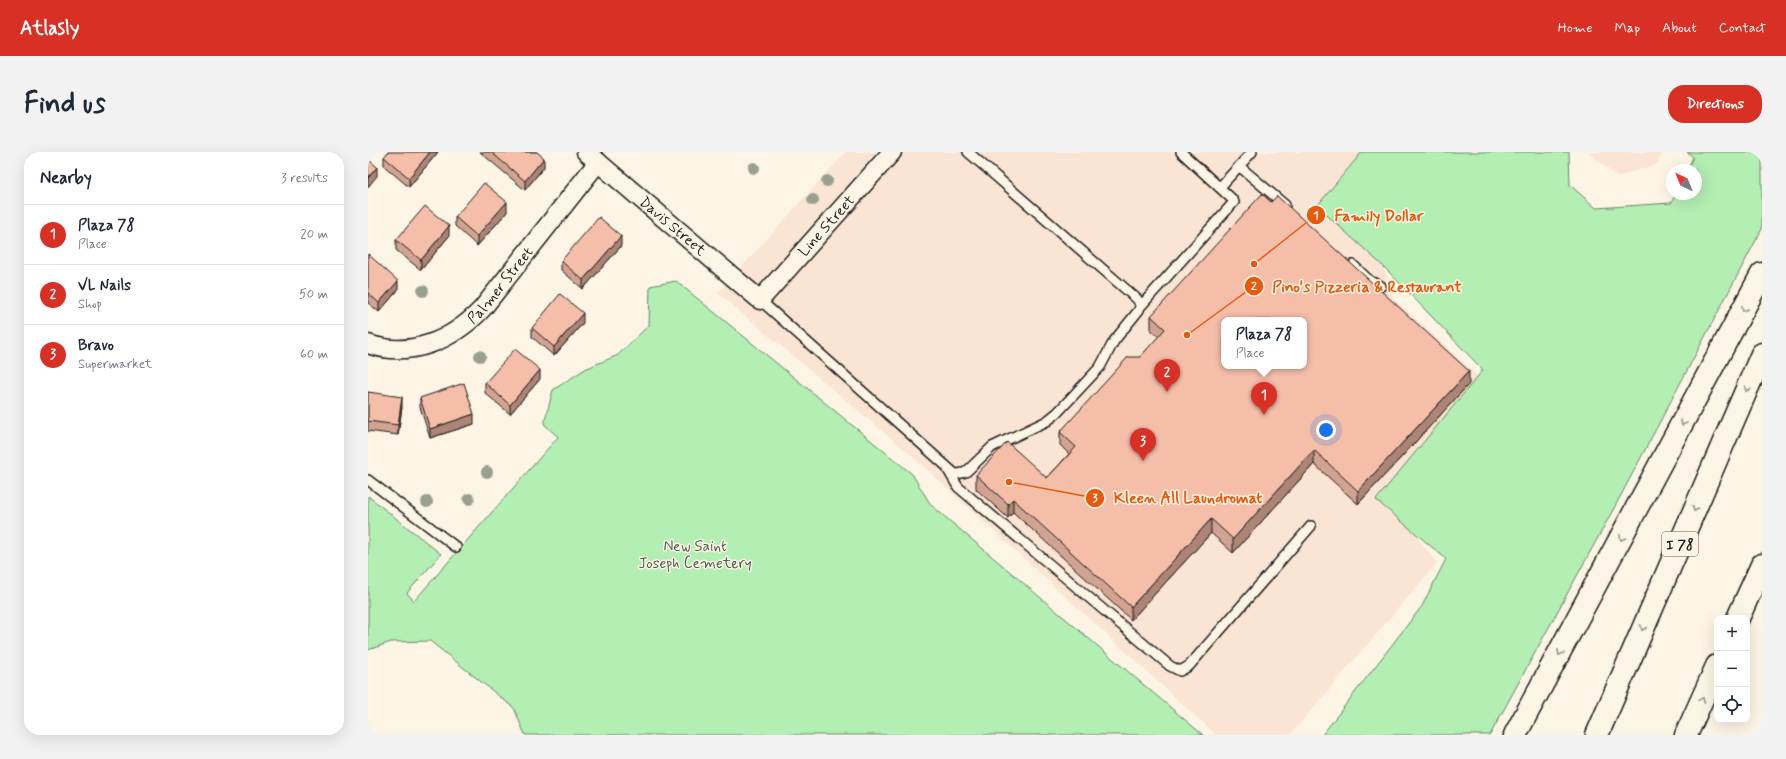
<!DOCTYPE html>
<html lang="en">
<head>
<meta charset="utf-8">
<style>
	:root { --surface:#fff; --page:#f2f2f3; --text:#1f2937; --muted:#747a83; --line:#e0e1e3; --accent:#d93025 }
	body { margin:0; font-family:Mynerve,sans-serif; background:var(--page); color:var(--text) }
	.controls { position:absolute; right:12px; bottom:12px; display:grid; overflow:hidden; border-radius:8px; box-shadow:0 4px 16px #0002 }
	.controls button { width:36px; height:36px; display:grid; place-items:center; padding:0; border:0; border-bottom:1px solid var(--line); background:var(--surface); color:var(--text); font:20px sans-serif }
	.compass { position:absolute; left:1298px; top:12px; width:36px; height:36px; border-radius:50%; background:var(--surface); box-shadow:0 4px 16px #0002; rotate:317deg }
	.you { position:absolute; left:958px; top:278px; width:14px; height:14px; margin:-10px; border:3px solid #fff; border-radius:50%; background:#1a73e8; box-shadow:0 0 0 6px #1a73e833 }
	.badge { display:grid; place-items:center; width:26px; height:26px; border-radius:50%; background:var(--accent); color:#fff; font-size:13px; font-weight:700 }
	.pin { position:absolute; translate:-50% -33px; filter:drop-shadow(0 1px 2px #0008) }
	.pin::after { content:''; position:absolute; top:21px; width:14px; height:12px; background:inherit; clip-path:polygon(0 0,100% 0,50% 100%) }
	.popup { position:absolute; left:853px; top:165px; width:86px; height:52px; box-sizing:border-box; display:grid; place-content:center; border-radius:8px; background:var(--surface); filter:drop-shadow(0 1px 3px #0005); font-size:13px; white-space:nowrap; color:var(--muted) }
	.popup b { font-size:15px; color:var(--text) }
	.popup::after { content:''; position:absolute; left:50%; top:100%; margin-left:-8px; border:8px solid transparent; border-top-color:var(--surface) }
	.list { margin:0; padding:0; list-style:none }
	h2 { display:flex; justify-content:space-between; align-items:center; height:52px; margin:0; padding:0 16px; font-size:17px }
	h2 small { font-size:13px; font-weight:400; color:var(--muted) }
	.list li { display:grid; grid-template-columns:26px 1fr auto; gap:12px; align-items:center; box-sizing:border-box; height:60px; padding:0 16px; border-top:1px solid var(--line) }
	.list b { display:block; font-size:15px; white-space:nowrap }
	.list p { margin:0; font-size:13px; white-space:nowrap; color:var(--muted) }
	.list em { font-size:13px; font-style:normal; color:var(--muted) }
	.icon { flex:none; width:22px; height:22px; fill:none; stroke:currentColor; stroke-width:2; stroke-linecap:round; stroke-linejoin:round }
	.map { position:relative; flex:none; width:1394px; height:583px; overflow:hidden; border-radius:16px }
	header { display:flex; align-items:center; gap:24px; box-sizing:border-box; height:56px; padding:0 20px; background:var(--accent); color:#fff }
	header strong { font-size:19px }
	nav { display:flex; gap:22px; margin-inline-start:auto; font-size:14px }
	.intro { display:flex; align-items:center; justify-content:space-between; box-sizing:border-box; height:96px; padding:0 24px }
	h1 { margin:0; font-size:28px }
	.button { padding:10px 18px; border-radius:16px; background:var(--accent); color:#fff; font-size:14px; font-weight:700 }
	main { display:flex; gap:24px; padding:0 24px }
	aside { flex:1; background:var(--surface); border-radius:16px; box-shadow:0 4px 16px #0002 }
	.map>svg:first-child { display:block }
	.built { fill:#fae4d3; fill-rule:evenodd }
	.green { fill:#b3eeb3; stroke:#688568 }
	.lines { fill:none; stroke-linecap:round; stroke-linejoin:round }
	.service-casing { stroke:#1c1c1c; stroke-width:12 }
	.minor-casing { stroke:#1c1c1c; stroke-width:21 }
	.motorway-casing { stroke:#1c1c1c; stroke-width:25 }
	.service { stroke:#fcf5e5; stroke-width:9 }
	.minor { stroke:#fcf5e5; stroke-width:18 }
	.motorway { stroke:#fcf5e5; stroke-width:22 }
	.tree { fill:#9aa08f }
	.wall { fill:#d3a391; stroke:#1c1c1c }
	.shaded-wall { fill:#ac8576; stroke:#1c1c1c }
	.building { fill:#f5bea9; stroke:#1c1c1c; fill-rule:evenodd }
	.oneway { stroke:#97938b }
	.labels { text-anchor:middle; stroke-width:3; stroke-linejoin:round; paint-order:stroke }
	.shield { fill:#fcf5e5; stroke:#5f5d58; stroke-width:1 }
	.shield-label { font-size:14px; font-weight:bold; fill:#1c1c1c }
	.street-label { font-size:15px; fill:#1c1c1c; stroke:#fcf5e5 }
	.park-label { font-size:15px; fill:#495b49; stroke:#fcf5e5 }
	.leader { fill:none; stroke:#e8590c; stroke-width:1.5 }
	.callout-dot { fill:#e8590c; stroke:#fcf5e5; stroke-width:1.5 }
	.mark-label { font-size:12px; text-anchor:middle; font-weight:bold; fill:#fff }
	.callout-label { font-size:16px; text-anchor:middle; font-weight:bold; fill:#e8590c; stroke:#fcf5e5; stroke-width:3; stroke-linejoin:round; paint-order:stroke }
</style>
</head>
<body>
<header>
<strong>Atlasly</strong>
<nav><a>Home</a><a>Map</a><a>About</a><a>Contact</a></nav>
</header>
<div class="intro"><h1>Find us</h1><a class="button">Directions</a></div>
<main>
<aside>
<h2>Nearby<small>3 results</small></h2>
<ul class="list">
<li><span class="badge">1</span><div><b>Plaza 78</b><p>Place</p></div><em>20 m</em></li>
<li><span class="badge">2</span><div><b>VL Nails</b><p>Shop</p></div><em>50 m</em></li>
<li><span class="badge">3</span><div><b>Bravo</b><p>Supermarket</p></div><em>60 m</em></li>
</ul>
</aside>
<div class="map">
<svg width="1394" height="583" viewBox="0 0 1394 583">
	<rect width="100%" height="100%" fill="#fcf5e5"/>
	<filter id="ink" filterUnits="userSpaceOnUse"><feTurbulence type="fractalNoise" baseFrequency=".025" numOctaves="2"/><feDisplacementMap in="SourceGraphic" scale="8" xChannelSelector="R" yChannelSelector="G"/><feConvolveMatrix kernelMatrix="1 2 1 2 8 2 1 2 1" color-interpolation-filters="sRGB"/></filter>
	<g filter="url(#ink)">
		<!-- built -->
		<path class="built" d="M478 0H994L949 54 1016 115 1025 146 1133 245 1029 359 1069 411 922 583H848L543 303 350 141ZM856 168H936V214H856Z
			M1221 0H1295L1289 12 1249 25Z"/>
		<!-- green -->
		<path class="green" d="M994 0H1201L1202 33 1228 56 1303 51 1308 42H1328V18H1319L1325 5 1319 0H1394V77L1251 347 1122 583H954L1054 454 1078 407 1008 348 1115 218 1016 115 949 54Z
			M308 129 544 322 563 353 835 583H157L146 556 62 489 23 490 0 498V344L73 402 39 441 46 449 190 285 176 272 185 238 217 217 250 203 281 173 282 134Z"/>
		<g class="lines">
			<defs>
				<path id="service" d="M871 14 917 53
					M852 35 884 0
					M985 113 1002 129 1013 134
					M392 148 586 321 590 322 598 320 624 295 679 269 689 261 732 215 746 189 771 158C773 154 772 151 769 147L600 0
					M772 155 866 50 864 47 813 0
					M580 318 590 335 802 514 812 519 821 514 943 374
					M0 328 88 395"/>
				<g id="minor">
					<path id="s1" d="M218 0 392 148 524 0"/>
					<path id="s2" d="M0 192C43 207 84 188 114 157L230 10"/>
				</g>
				<path id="motorway" d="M1370 466 1394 413
					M1147 583 1394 122
					M1229 583 1394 202
					M1318 583 1349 514"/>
			</defs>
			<!-- service casing -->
			<use href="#service" class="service-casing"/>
			<!-- minor casing -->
			<use href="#minor" class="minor-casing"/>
			<!-- motorway casing -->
			<use href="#motorway" class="motorway-casing"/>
			<!-- service -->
			<use href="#service" class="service"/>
			<!-- minor -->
			<use href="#minor" class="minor"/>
			<!-- motorway -->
			<use href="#motorway" class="motorway"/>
		</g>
		<!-- trees -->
		<g class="tree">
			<circle cx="386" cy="16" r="6"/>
			<circle cx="459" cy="29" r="6"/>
			<circle cx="445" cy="48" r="6"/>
			<circle cx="55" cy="139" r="6"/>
			<circle cx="112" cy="204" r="6"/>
			<circle cx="119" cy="320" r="6"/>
			<circle cx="101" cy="347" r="6"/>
			<circle cx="59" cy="350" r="6"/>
		</g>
		<!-- wall -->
		<path class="wall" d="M70 0 41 35 16 14V5Z
			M112 0H169L176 15 157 38Z
			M139 60 109 94 87 74V65Z
			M81 84 53 118 28 98V88Z
			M253 94 215 137 193 118V109Z
			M0 102 30 138 11 160 0 151Z
			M783 164 1101 232 990 352 946 312 865 401 843 381 763 468 645 360 640 366 608 337V323L679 326 701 302 692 293V280L772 205 791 185 783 178Z
			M215 171 186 204 164 185V176Z
			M172 227 142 262 117 241V231Z
			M0 240 34 255 30 283 0 279Z
			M52 246 106 272 62 286 52 255Z"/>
		<!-- shaded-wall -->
		<path class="shaded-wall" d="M62 0H70L41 35V26Z
			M176 6V15L157 38V29Z
			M9 15V24L0 35V26Z
			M139 50V60L109 94V84Z
			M81 74V84L53 118V108Z
			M253 84V94L215 137V128Z
			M30 129V138L11 160V151Z
			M215 161V171L186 204V195Z
			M172 218V227L142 262V253Z
			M1101 219V232L990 352V339Z
			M34 245V255L30 283V273Z
			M106 262V272L62 286V277Z
			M946 298V312L865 401V387Z
			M645 347V360L640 366V352Z
			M843 367V381L763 468V455Z"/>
		<!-- building -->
		<path class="building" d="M20 0H62L41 26 16 5Z
			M123 0H169L176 6 157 29Z
			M0 7 9 15 0 26Z
			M116 31 139 50 109 84 87 65Z
			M894 42 903 50 909 44 1101 219 990 339 946 298 865 387 843 367 763 455 645 347 640 352 608 323 639 290 679 326 708 295 692 280 760 205H772L797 177 783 164ZM856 168H936V214H856Z
			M57 54 81 74 53 108 28 88Z
			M231 65 253 84 215 128 193 109Z
			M0 102 30 129 11 151 0 141Z
			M192 142 215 161 186 195 164 176Z
			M147 197 172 218 142 253 117 231Z
			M96 231 106 262 62 277 52 246Z
			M0 240 34 245 30 273 0 269Z"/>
		<!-- one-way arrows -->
		<defs><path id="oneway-chevron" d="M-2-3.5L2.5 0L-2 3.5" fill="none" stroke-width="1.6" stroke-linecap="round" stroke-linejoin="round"/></defs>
		<g class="oneway">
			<use href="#oneway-chevron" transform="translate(1376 157) rotate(118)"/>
			<use href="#oneway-chevron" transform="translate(1379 237) rotate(113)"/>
			<use href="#oneway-chevron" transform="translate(1315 271) rotate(118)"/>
			<use href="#oneway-chevron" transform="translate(1327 357) rotate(113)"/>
			<use href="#oneway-chevron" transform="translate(1254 386) rotate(118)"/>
			<use href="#oneway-chevron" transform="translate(1275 476) rotate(113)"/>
			<use href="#oneway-chevron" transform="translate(1192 501) rotate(118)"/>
			<use href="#oneway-chevron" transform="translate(1334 548) rotate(-66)"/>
		</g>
	</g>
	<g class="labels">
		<!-- shield labels -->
		<rect class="shield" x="1294" y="380" width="36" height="24" rx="3"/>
		<g class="shield-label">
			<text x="1312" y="397">I 78</text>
		</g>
		<!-- street labels -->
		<g class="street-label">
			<text dy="5" stroke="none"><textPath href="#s1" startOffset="114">Davis Street</textPath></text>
			<text dy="5" stroke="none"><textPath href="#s1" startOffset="328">Line Street</textPath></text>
			<text dy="5" stroke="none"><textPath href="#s2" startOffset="156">Palmer Street</textPath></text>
		</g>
		<!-- park labels -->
		<g class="park-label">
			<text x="327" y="399">New Saint<tspan x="327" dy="17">Joseph Cemetery</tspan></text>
		</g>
	</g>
	<!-- callouts -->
	<path class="leader" d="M886 112L948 63M819 183L886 134M641 330L727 346"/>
	<g class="callout-dot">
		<circle cx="886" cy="112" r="4"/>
		<circle cx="819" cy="183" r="4"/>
		<circle cx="641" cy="330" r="4"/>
		<circle cx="948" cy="63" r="10"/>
		<circle cx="886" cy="134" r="10"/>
		<circle cx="727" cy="346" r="10"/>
	</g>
	<g class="mark-label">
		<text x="948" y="67">1</text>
		<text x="886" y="138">2</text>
		<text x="727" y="350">3</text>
	</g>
	<g class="callout-label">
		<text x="1011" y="69">Family Dollar</text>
		<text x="999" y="140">Pino's Pizzeria &amp; Restaurant</text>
		<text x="820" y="351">Kleen All Laundromat</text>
	</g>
</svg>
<div class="controls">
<button>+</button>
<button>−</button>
<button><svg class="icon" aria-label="locate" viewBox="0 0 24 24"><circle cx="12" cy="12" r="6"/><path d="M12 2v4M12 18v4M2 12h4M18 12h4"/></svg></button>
</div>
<svg class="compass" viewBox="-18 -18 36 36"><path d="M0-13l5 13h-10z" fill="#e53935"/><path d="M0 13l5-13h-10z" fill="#747a83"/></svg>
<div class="you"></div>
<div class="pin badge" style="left:896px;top:263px">1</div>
<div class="popup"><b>Plaza 78</b>Place</div>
<div class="pin badge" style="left:799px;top:240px">2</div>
<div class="pin badge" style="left:775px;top:309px">3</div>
</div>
</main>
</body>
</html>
